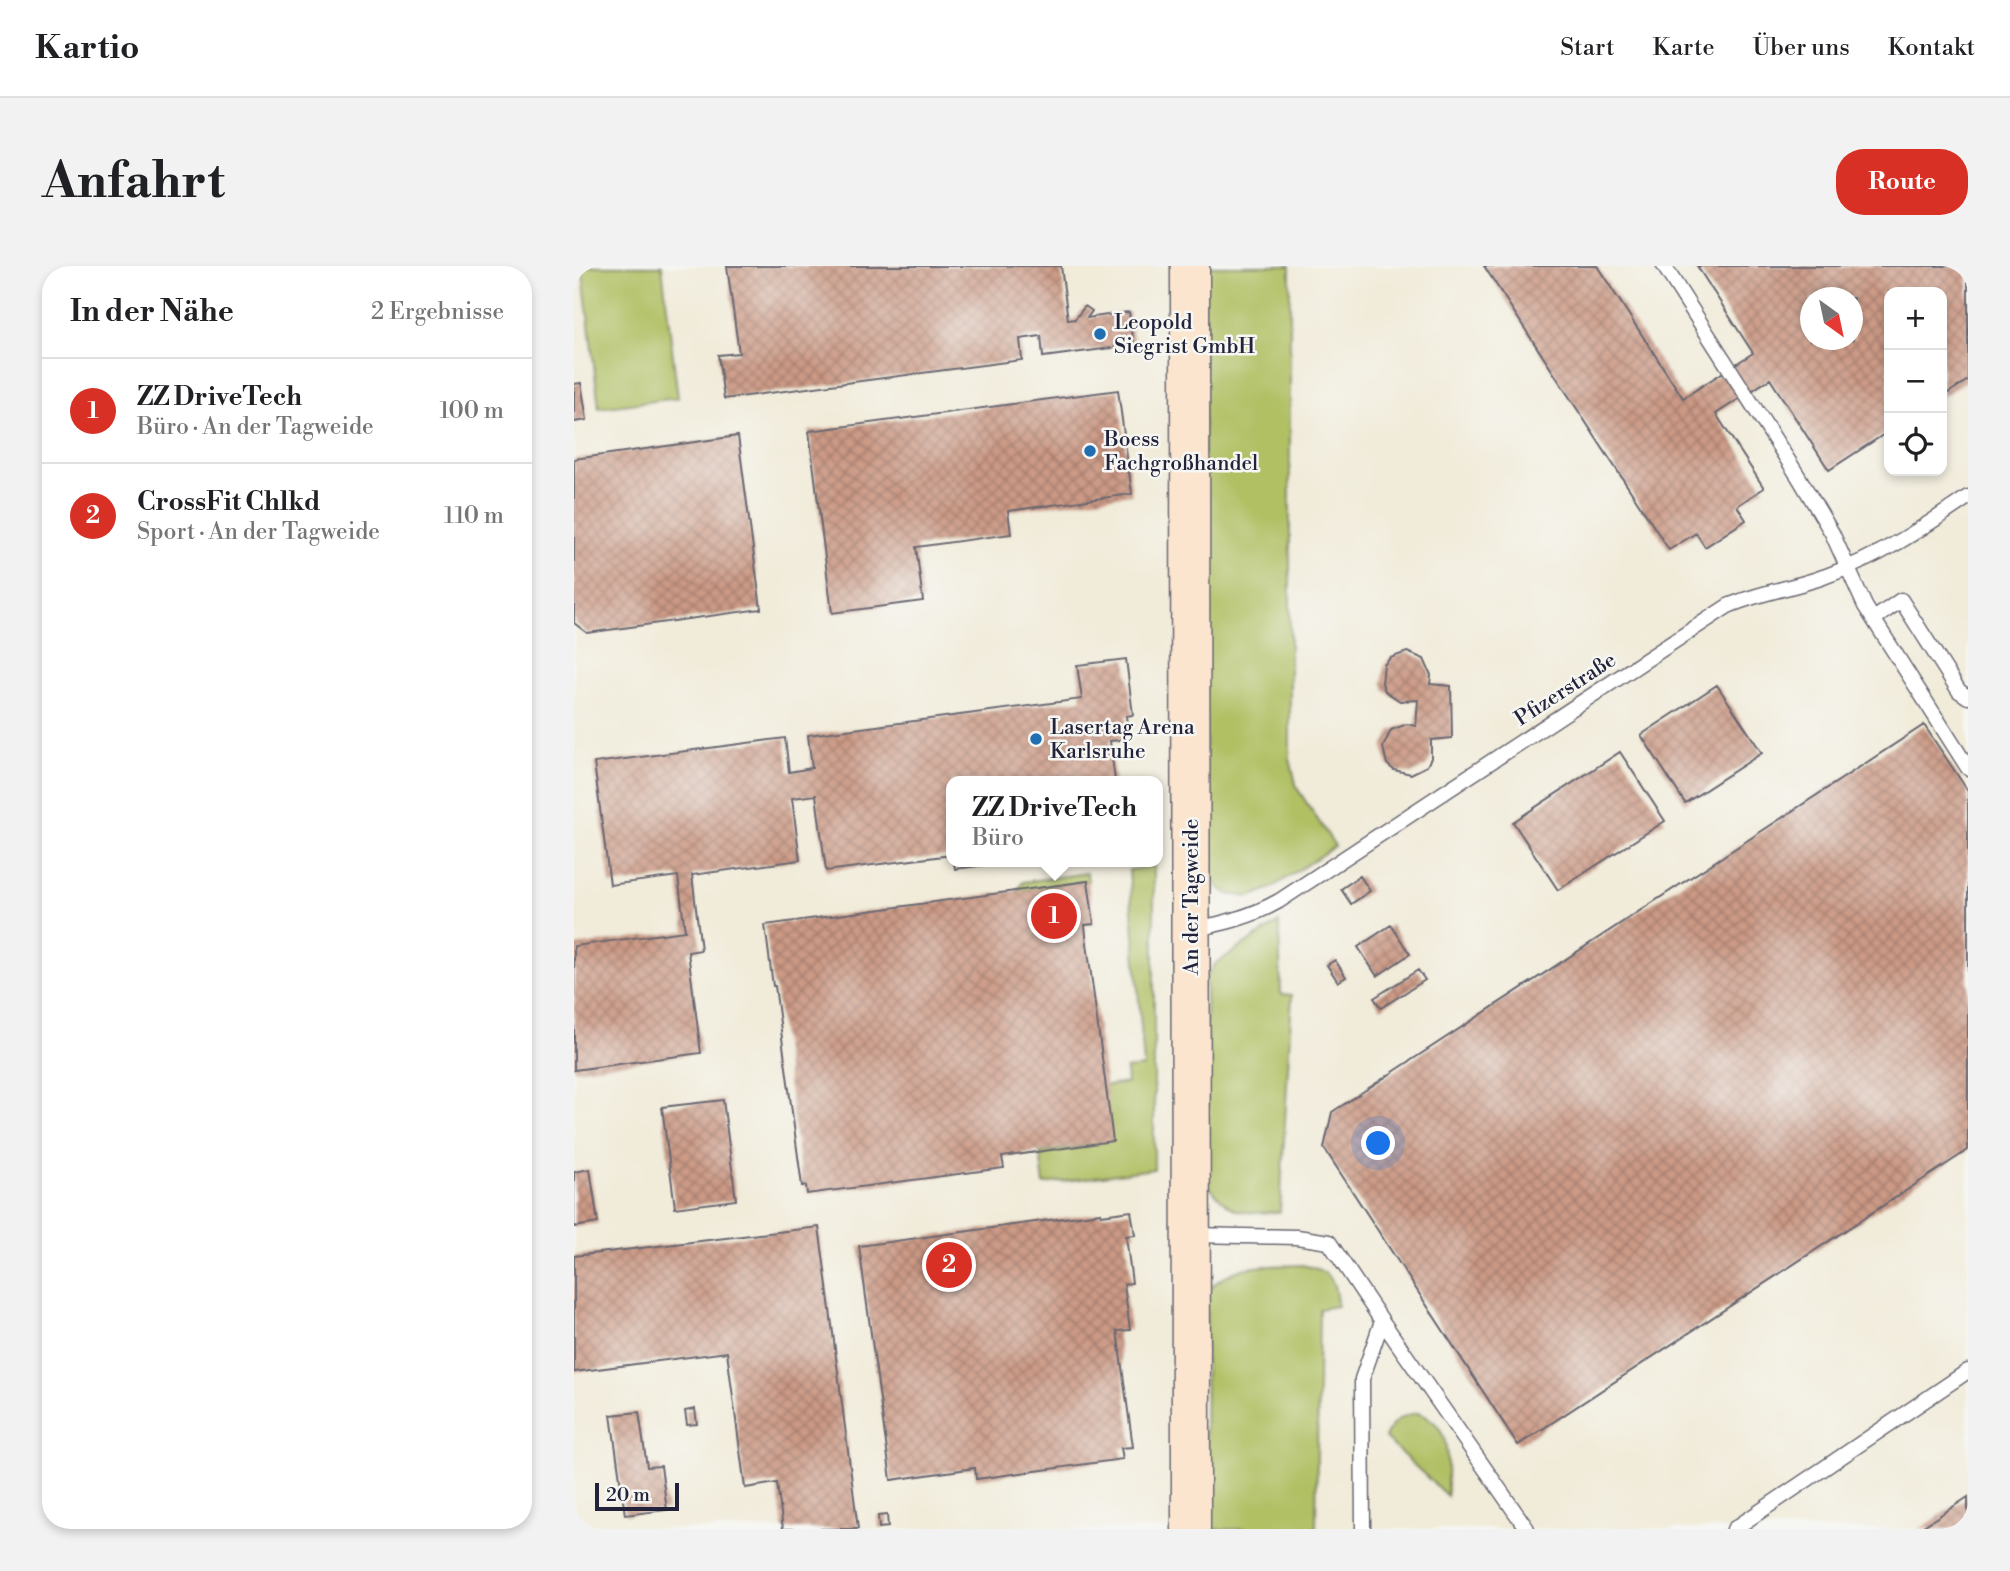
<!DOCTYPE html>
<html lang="de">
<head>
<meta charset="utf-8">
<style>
	:root { --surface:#fff; --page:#f2f2f2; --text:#202124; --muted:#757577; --line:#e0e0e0; --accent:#d93025 }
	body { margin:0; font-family:"Libre Bodoni",serif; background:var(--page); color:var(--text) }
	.controls { position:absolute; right:21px; top:21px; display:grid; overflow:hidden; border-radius:14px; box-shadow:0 4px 10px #0003 }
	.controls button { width:63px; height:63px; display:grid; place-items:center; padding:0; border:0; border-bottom:2px solid var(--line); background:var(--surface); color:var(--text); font:35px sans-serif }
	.compass { position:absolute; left:1226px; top:21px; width:63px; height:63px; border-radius:50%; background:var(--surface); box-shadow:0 4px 10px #0003; rotate:147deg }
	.scale { position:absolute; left:21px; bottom:18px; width:84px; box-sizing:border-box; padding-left:7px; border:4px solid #22223b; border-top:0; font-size:19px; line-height:24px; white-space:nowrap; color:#22223b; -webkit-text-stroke:5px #f6f6f2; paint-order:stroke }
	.you { position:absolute; left:805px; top:878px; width:24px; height:24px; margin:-18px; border:5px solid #fff; border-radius:50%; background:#1a73e8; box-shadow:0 0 0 10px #1a73e833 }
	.badge { display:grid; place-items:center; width:46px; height:46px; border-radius:50%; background:var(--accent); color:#fff; font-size:23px; font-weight:700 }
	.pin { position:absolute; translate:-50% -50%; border:4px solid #fff; box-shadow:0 2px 7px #0006 }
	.popup { position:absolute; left:372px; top:510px; width:217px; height:91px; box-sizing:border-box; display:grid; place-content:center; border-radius:14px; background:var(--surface); filter:drop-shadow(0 2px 5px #0005); font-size:23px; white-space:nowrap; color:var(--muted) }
	.popup b { font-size:26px; color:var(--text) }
	.popup::after { content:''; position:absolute; left:50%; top:100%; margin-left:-14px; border:14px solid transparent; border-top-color:var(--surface) }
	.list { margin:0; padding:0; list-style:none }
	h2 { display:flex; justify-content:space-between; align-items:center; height:91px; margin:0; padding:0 28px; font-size:30px }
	h2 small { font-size:23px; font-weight:400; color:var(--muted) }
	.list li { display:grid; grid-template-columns:46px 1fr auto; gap:21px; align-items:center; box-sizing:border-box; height:105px; padding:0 28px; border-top:2px solid var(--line) }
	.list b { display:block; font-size:26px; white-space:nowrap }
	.list p { margin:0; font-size:23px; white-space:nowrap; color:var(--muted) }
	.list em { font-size:23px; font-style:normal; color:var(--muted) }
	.icon { flex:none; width:38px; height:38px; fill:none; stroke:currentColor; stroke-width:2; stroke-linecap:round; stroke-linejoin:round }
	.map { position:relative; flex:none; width:1394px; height:1263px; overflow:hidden; border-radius:28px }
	header { display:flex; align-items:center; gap:42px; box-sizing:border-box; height:98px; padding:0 35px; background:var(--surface); border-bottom:2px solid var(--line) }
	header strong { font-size:33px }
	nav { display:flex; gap:38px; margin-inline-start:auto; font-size:24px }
	.intro { display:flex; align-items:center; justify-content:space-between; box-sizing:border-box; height:168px; padding:0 42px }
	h1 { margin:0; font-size:49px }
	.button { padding:18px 32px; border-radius:28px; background:var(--accent); color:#fff; font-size:24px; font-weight:700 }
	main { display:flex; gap:42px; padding:0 42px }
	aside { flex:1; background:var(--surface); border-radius:28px; box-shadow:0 4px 10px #0003 }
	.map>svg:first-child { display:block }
	.green { fill:#b0c063; stroke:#69714f; stroke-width:2 }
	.building { fill:url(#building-cross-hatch); fill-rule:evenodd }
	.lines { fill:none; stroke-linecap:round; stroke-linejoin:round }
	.lane-casing { stroke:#6a6872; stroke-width:17 }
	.secondary-casing { stroke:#6a6872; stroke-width:41 }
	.lane { stroke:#fff; stroke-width:14 }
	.secondary { stroke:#fce5cf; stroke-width:38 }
	.poi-dot { fill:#1f6fb2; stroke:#f6f6f2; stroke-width:2.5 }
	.labels { text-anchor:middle; stroke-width:5; stroke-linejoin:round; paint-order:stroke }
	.poi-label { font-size:21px; fill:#22223b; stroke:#f6f6f2; text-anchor:start }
	.street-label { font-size:21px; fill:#22223b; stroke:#f6f6f2 }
</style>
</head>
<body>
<header>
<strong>Kartio</strong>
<nav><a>Start</a><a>Karte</a><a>Über uns</a><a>Kontakt</a></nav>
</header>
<div class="intro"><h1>Anfahrt</h1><a class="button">Route</a></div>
<main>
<aside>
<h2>In der Nähe<small>2 Ergebnisse</small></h2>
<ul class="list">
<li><span class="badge">1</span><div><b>ZZ DriveTech</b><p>Büro · An der Tagweide</p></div><em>100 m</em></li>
<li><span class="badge">2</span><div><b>CrossFit Chlkd</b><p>Sport · An der Tagweide</p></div><em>110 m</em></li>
</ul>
</aside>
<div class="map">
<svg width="1394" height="1263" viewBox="0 0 1394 1263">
	<defs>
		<pattern id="building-cross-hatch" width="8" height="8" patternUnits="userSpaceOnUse" patternTransform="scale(1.75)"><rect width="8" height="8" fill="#cc9a85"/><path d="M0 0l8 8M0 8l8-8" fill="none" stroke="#a57d6e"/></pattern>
	</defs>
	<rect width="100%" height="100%" fill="#f6f6f2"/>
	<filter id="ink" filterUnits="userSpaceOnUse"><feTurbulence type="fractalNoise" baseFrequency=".0143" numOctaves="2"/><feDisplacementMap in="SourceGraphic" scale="14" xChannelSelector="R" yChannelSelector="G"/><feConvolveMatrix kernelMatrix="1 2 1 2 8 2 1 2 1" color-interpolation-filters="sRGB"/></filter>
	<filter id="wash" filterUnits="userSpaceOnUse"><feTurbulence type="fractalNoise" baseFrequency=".00686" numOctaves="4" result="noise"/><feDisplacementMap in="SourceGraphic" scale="28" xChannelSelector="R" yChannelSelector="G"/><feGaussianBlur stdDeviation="1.57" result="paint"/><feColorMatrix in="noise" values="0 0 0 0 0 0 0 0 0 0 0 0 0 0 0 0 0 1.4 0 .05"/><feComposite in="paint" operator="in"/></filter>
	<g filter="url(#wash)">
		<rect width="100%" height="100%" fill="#f1ebd9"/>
		<!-- green -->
		<path class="green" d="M8 0H88L104 132 25 142Z
			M629 0H716V493L723 522 761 580 697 622 676 631 655 628 645 622 632 604Z
			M580 600V903L470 918 466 887 514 880 531 820 553 817 552 803 570 801 555 604Z
			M513 607 514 615 443 625 449 616Z
			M705 656 707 728 718 729 706 946C668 947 656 950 633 916L632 711 641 698Z
			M728 999C755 1004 762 1012 763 1040L745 1043 742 1263H631L632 1025C663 995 687 1001 728 999Z
			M844 1147C881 1159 872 1198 873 1230L811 1172C817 1156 827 1149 844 1147Z"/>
		<g id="blocks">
			<!-- building -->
			<path class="building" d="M153 0H487L494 54 501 53 511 40 518 45 513 52 555 46 560 79 469 91 467 70 446 73 448 94 150 133 144 89 165 87Z
				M910 0H1023L1109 132 1179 87 1123 0H1394V114L1368 131V26H1315V165L1255 204 1196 113 1142 148 1190 222 1163 240 1172 254 1131 281 1122 267 1095 284ZM1237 32H1279V74H1236Z
				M7 117 13 154 0 156V118Z
				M544 124 558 228 434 245 437 268 342 281 349 335 258 347 235 165Z
				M164 170 187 343 13 367 0 357V193Z
				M833 386 850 393 857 409 856 418 877 420 878 472 857 474V492L853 500 837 508 820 504 813 498 809 481 817 464 833 458 842 460 844 434 826 435 811 425 808 417 810 399 816 392Z
				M552 393 559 449 552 450 555 473 536 475 541 515H377V589L252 605 242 529 218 532 226 594 118 609 127 684 114 686 127 787 0 804V680L111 665 104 610 36 619 20 497 211 472 215 506 238 502 234 469 508 433 503 399Z
				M1143 419 1188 487 1111 537 1067 469Z
				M1350 459 1394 525V884L944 1179 750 882 758 846Z
				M1046 486 1091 555 984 624 939 556Z
				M380 596H412L413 599 381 603Z
				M786 610 796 625 777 638 767 623Z
				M514 615 520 658 511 659 512 670 539 875 428 891 430 902 233 928 232 920H228L201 720H199L191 659Z
				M817 659 836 688 803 710 784 681Z
				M761 694 772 711 764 716 753 699Z
				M844 704 851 714 807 742 800 732Z
				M149 834 162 934 101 942 88 841Z
				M16 903 24 957 0 961V906Z
				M557 945 561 969 552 970 558 1017 550 1018 556 1064 543 1065 559 1181 547 1182 549 1193 402 1213 401 1202 317 1214 285 980 527 947V949Z
				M245 961 250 997 284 1263H209L203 1217 171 1222 153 1086 0 1106V990Z
				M121 1143 123 1158 113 1159 111 1145Z
				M65 1146 73 1201 87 1200 93 1244 51 1249 37 1149Z
				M1394 1231V1263H1345Z
				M313 1249 314 1261 305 1262 304 1250Z"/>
		</g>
	</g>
	<g filter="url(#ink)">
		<use href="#blocks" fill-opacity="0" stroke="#6a6872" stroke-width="2"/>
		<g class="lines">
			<defs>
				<path id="lane" d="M1090 0 1224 210 1258 267 1291 340 1394 502
					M1300 353 1327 334 1385 425 1394 431
					M618 664C650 657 677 651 705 635L1154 340C1186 326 1220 322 1252 310 1304 292 1349 262 1394 231
					M618 969 723 971 755 976 808 1055 788 1113 789 1263
					M808 1055 953 1263
					M1160 1263 1394 1105"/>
				<path id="secondary" d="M616 0 617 1263"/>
			</defs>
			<!-- lane casing -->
			<use href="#lane" class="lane-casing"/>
			<!-- secondary casing -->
			<use href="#secondary" class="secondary-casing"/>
			<!-- lane -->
			<use href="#lane" class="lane"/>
			<!-- secondary -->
			<use href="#secondary" class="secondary"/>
		</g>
	</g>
	<!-- markers -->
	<g class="poi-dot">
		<circle cx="526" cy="68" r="7"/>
		<circle cx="516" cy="185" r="7"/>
		<circle cx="462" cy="473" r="7"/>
	</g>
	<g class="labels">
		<!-- poi labels -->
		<g class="poi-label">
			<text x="540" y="63">Leopold<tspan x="540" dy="24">Siegrist GmbH</tspan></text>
			<text x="530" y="180">Boess<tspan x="530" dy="24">Fachgroßhandel</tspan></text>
			<text x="476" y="468">Lasertag Arena<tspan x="476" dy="24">Karlsruhe</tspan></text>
		</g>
		<!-- street labels -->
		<g class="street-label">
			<text transform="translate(991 423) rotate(-33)" y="7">Pfizerstraße</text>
			<text transform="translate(617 631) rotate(-90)" y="7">An der Tagweide</text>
		</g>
	</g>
</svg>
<div class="controls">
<button>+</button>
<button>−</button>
<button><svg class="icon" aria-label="locate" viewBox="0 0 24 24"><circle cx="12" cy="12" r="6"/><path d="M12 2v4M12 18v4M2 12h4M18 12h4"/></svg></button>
</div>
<svg class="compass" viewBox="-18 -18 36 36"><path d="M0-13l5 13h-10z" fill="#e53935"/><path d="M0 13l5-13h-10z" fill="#757577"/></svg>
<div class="scale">20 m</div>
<div class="you"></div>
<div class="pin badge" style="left:480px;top:650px">1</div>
<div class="popup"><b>ZZ DriveTech</b>Büro</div>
<div class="pin badge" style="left:375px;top:999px">2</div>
</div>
</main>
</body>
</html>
